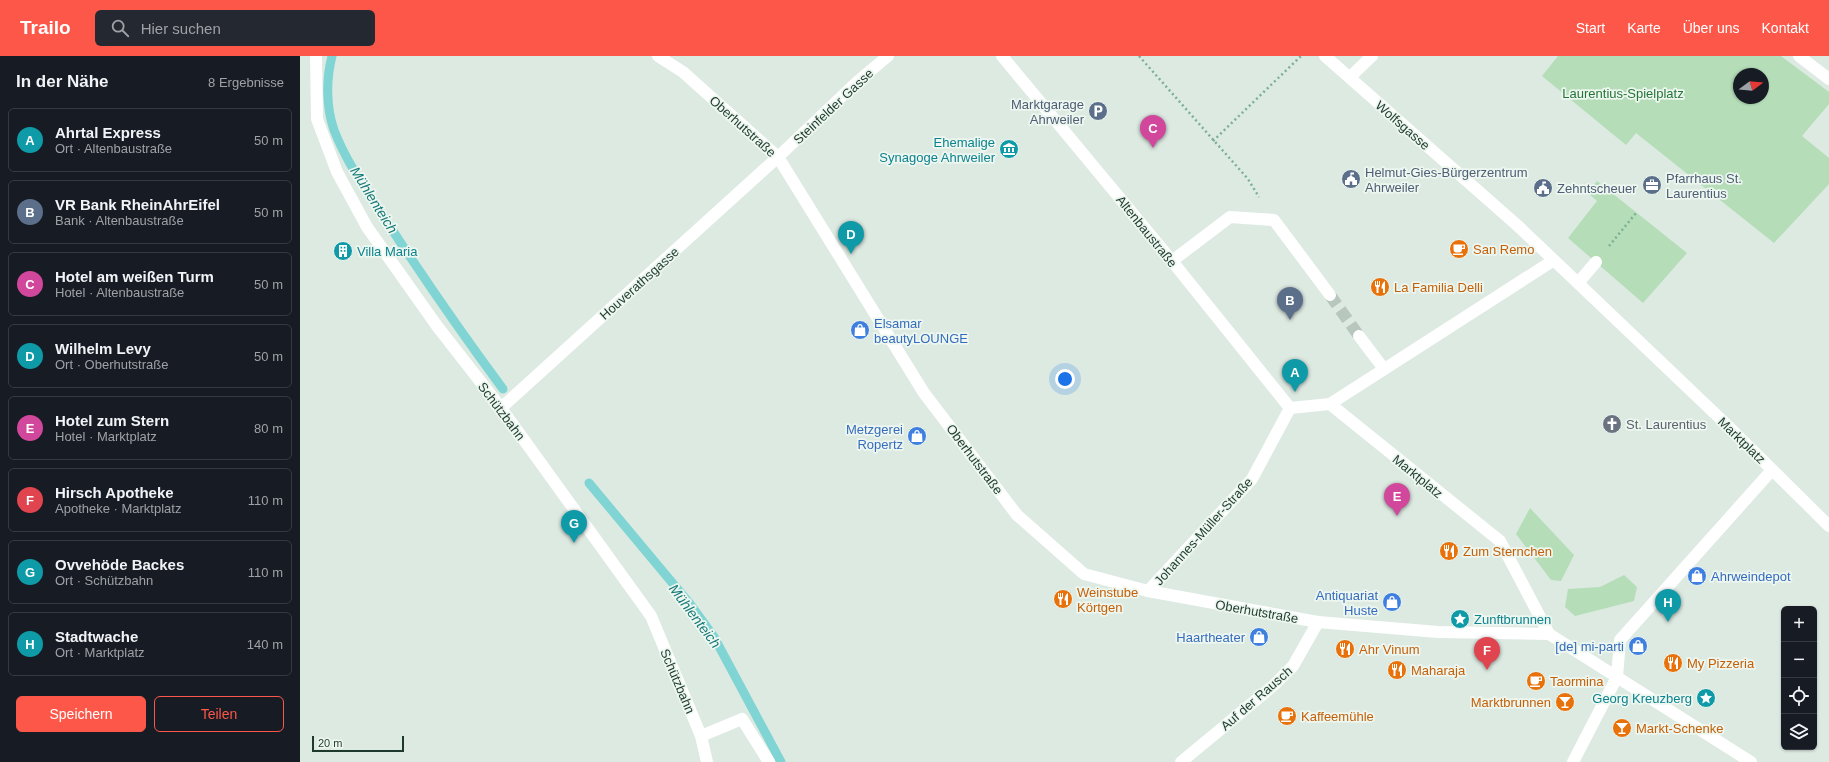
<!DOCTYPE html>
<html lang="de">
<head>
<meta charset="utf-8">
<style>
	:root { --surface:#171b24; --page:#242831; --text:#f1f3f6; --muted:#9ea1a6; --line:#363941; --accent:#fc5749 }
	body { margin:0; font-family:Arial,sans-serif; background:var(--page); color:var(--text) }
	.controls { position:absolute; right:12px; bottom:12px; display:grid; overflow:hidden; border-radius:6px; box-shadow:0 1px 3px #0004 }
	.controls button { width:36px; height:36px; display:grid; place-items:center; padding:0; border:0; border-bottom:1px solid var(--line); background:var(--surface); color:var(--text); font:20px sans-serif }
	.compass { position:absolute; left:1433px; top:12px; width:36px; height:36px; border-radius:50%; background:var(--surface); box-shadow:0 1px 3px #0004; rotate:74deg }
	.scale { position:absolute; left:12px; bottom:10px; width:92px; box-sizing:border-box; padding-left:4px; border:2px solid #1e3a2e; border-top:0; font-size:11px; line-height:14px; white-space:nowrap; color:#1e3a2e; -webkit-text-stroke:3px #edf7f0; paint-order:stroke }
	.you { position:absolute; left:765px; top:323px; width:14px; height:14px; margin:-10px; border:3px solid #fff; border-radius:50%; background:#1a73e8; box-shadow:0 0 0 6px #1a73e833 }
	.badge { display:grid; place-items:center; width:26px; height:26px; border-radius:50%; background:var(--accent); color:#fff; font-size:13px; font-weight:700 }
	.pin { position:absolute; translate:-50% -33px; filter:drop-shadow(0 1px 2px #0008) }
	.pin::after { content:''; position:absolute; top:21px; width:14px; height:12px; background:inherit; clip-path:polygon(0 0,100% 0,50% 100%) }
	.list { margin:0; padding:0; list-style:none }
	h2 { display:flex; justify-content:space-between; align-items:center; height:52px; margin:0; padding:0 16px; font-size:17px }
	h2 small { font-size:13px; font-weight:400; color:var(--muted) }
	.list li { display:grid; grid-template-columns:26px 1fr auto; gap:12px; align-items:center; box-sizing:border-box; height:64px; margin:0 8px 8px; padding:0 8px; border:1px solid var(--line); border-radius:6px }
	.list b { display:block; font-size:15px; white-space:nowrap }
	.list p { margin:0; font-size:13px; white-space:nowrap; color:var(--muted) }
	.list em { font-size:13px; font-style:normal; color:var(--muted) }
	.actions { display:flex; gap:8px; padding:12px 16px }
	.actions a { flex:1; padding:9px 0; border:1px solid var(--accent); border-radius:6px; text-align:center; font-size:14px; color:var(--accent) }
	.actions .main { background:var(--accent); color:#fff }
	.icon { flex:none; width:22px; height:22px; fill:none; stroke:currentColor; stroke-width:2; stroke-linecap:round; stroke-linejoin:round }
	.map { position:relative; flex:none; width:1529px; height:706px; overflow:hidden }
	header { display:flex; align-items:center; gap:24px; box-sizing:border-box; height:56px; padding:0 20px; background:var(--accent); color:#fff }
	header strong { font-size:19px }
	nav { display:flex; gap:22px; margin-inline-start:auto; font-size:14px }
	.search { width:280px; height:36px; background:var(--page); display:flex; align-items:center; gap:10px; box-sizing:border-box; padding:0 14px; border-radius:6px; color:var(--muted); font-size:15px }
	main { display:flex }
	aside { flex:1; background:var(--surface) }
	.map>svg:first-child { display:block }
	.green { fill:#b4ddb8; fill-rule:evenodd }
	.lines { fill:none; stroke-linecap:round; stroke-linejoin:round }
	.stream { stroke:#80d4d3; stroke-width:9 }
	.pedestrian-tunnel { stroke:#b7c7be; stroke-width:12; stroke-dasharray:12 6; stroke-linecap:butt }
	.path { stroke:#7bb096; stroke-width:2.5; stroke-dasharray:2 3; stroke-linecap:butt }
	.pedestrian { stroke:#fff; stroke-width:12 }
	.minor { stroke:#fff; stroke-width:12 }
	.labels { text-anchor:middle; stroke-width:3.5; stroke-linejoin:round; paint-order:stroke }
	.park-label { font-size:13px; fill:#257437; stroke:#edf7f0 }
	.service-label { font-size:13px; fill:#4e5e75; stroke:#edf7f0; text-anchor:start }
	.street-label { font-size:13px; fill:#1e3a2e; stroke:#edf7f0 }
	.culture-label { font-size:13px; fill:#0d838f; stroke:#edf7f0; text-anchor:end }
	.food-label { font-size:13px; fill:#c56008; stroke:#edf7f0; text-anchor:start }
	.shop-label { font-size:13px; fill:#366cbe; stroke:#edf7f0; text-anchor:end }
	.worship-label { font-size:13px; fill:#5b616d; stroke:#edf7f0; text-anchor:start }
	.water-label { font-size:14px; font-style:italic; fill:#157979; stroke:#edf7f0 }
</style>
</head>
<body>
<header>
<strong>Trailo</strong>
<div class="search"><svg class="icon" aria-label="search" viewBox="0 0 24 24"><circle cx="10" cy="10" r="6"/><path d="M15 15l6 6"/></svg>Hier suchen</div>
<nav><a>Start</a><a>Karte</a><a>Über uns</a><a>Kontakt</a></nav>
</header>
<main>
<aside>
<h2>In der Nähe<small>8 Ergebnisse</small></h2>
<ul class="list">
<li><span class="badge" style="background:#0f9aa8">A</span><div><b>Ahrtal Express</b><p>Ort · Altenbaustraße</p></div><em>50 m</em></li>
<li><span class="badge" style="background:#5c6f8a">B</span><div><b>VR Bank RheinAhrEifel</b><p>Bank · Altenbaustraße</p></div><em>50 m</em></li>
<li><span class="badge" style="background:#d1479c">C</span><div><b>Hotel am weißen Turm</b><p>Hotel · Altenbaustraße</p></div><em>50 m</em></li>
<li><span class="badge" style="background:#0f9aa8">D</span><div><b>Wilhelm Levy</b><p>Ort · Oberhutstraße</p></div><em>50 m</em></li>
<li><span class="badge" style="background:#d1479c">E</span><div><b>Hotel zum Stern</b><p>Hotel · Marktplatz</p></div><em>80 m</em></li>
<li><span class="badge" style="background:#e0444e">F</span><div><b>Hirsch Apotheke</b><p>Apotheke · Marktplatz</p></div><em>110 m</em></li>
<li><span class="badge" style="background:#0f9aa8">G</span><div><b>Ovvehöde Backes</b><p>Ort · Schützbahn</p></div><em>110 m</em></li>
<li><span class="badge" style="background:#0f9aa8">H</span><div><b>Stadtwache</b><p>Ort · Marktplatz</p></div><em>140 m</em></li>
</ul>
<div class="actions"><a class="main">Speichern</a><a>Teilen</a></div>
</aside>
<div class="map">
<svg width="1529" height="706" viewBox="0 0 1529 706">
	<rect width="100%" height="100%" fill="#ddeae2"/>
	<!-- green -->
	<path class="green" d="M1258 0H1481L1529 36V48L1502 80 1529 102V128L1474 187 1336 77 1326 89 1242 20ZM1439 18H1463V42H1439Z
		M1297 125 1387 197 1343 247 1268 182 1297 145 1288 137Z
		M1230 452 1274 499 1261 525 1251 524 1216 478Z
		M1324 519 1337 531 1334 545 1275 560 1265 551 1268 533 1300 531Z"/>
	<g class="lines">
		<!-- stream -->
		<path class="stream" d="M32 0C26 23 26 51 34 74 47 108 69 138 89 169 125 224 163 279 203 333
			M289 427 390 548 414 581 481 706"/>
		<!-- pedestrian-tunnel -->
		<path class="pedestrian-tunnel" d="M1030 239 1059 280"/>
		<!-- path -->
		<path class="path" d="M839 0 948 123 959 141
			M913 85 1001 0
			M1309 190 1336 157"/>
		<!-- pedestrian -->
		<path class="pedestrian" d="M1218 170 1427 369
			M872 205 930 161 974 164 1030 239
			M1278 227 1296 206
			M1059 280 1084 313
			M1030 348 1254 204
			M990 352 1030 348 1200 485 1249 578
			M848 535 1018 566 1138 576 1249 578 1451 706
			M881 706 974 629 993 610 1018 566
			M1273 706 1317 621 1320 584 1472 414"/>
		<!-- minor -->
		<path class="minor" d="M16 0 17 63 37 116 67 171 137 270 201 352 351 560 401 680 407 706
			M358 0 383 16 478 101 624 337 717 459 784 518 848 535 952 423 990 352 872 205 702 0
			M1025 0 1218 170
			M1499 0 1529 23
			M1050 21 1072 0
			M201 352 478 101 557 26 588 0
			M1427 369 1529 470
			M401 680 442 663 469 706"/>
	</g>
	<!-- icons -->
	<defs>
		<symbol id="parking-disc" viewBox="-11 -11 22 22"><circle r="9.5" fill="#5c6f8a" stroke="#edf7f0"/><path d="M-3.5-5.5H1a3.5 3.5 0 0 1 0 7H-1V5.5H-3.5ZM-1-3.4V-.6H.8a1.4 1.4 0 0 0 0-2.8Z" fill="#fff"/></symbol>
		<symbol id="museum-disc" viewBox="-11 -11 22 22"><circle r="9.5" fill="#0f9aa8" stroke="#edf7f0"/><path d="M0-6L6-3V-2H-6V-3ZM-5-1h2V3h-2ZM-1-1h2V3h-2ZM3-1h2V3H3ZM-6 4H6V6H-6Z" fill="#fff"/></symbol>
		<symbol id="civic-disc" viewBox="-11 -11 22 22"><circle r="9.5" fill="#5c6f8a" stroke="#edf7f0"/><path d="M-.6-6.5H3V-4.5H.6V-3L4-1V1h2V6H-6V1h2V-1L-.6-3ZM-1.2 2.5V6h2.4V2.5Z" fill="#fff"/></symbol>
		<symbol id="office-disc" viewBox="-11 -11 22 22"><circle r="9.5" fill="#5c6f8a" stroke="#edf7f0"/><path d="M-6-3h4V-5.5h4V-3h4V5H-6ZM-1-4.5V-3h2v-1.5ZM-6 0V1H6V0Z" fill="#fff"/></symbol>
		<symbol id="cafe-disc" viewBox="-11 -11 22 22"><circle r="9.5" fill="#e8710a" stroke="#edf7f0"/><path d="M-5.5-4.5H6V0H3Q3 3.5 0 3.5H-2.5Q-5.5 3.5-5.5 0ZM3-3.2v2h1.7v-2ZM-6 4.5H4V6H-6Z" fill="#fff"/></symbol>
		<symbol id="building-disc" viewBox="-11 -11 22 22"><circle r="9.5" fill="#0f9aa8" stroke="#edf7f0"/><path d="M-4-6H4V6H1V3H-1V6H-4ZM-2.5-4.3h1.7v1.8h-1.7ZM.8-4.3h1.7v1.8H.8ZM-2.5-1h1.7V.8h-1.7ZM.8-1h1.7V.8H.8Z" fill="#fff"/></symbol>
		<symbol id="restaurant-disc" viewBox="-11 -11 22 22"><circle r="9.5" fill="#e8710a" stroke="#edf7f0"/><path d="M-5-6h1v4h1v-4h1v4h1v-4h1v5L-1.5 .5V6h-2V.5L-5-1ZM5-6V6H3V1.5H1.5Q1.5-4 5-6Z" fill="#fff"/></symbol>
		<symbol id="shop-disc" viewBox="-11 -11 22 22"><circle r="9.5" fill="#3f7fe0" stroke="#edf7f0"/><path d="M-5-2.5h2.3a2.7 3.5 0 0 1 5.4 0H5L5.5 6h-11ZM-1.5-2.5h3a1.5 2.3 0 0 0-3 0Z" fill="#fff"/></symbol>
		<symbol id="church-disc" viewBox="-11 -11 22 22"><circle r="9.5" fill="#6b7280" stroke="#edf7f0"/><path d="M-1.2-6h2.4v3.5h3.3v2.4h-3.3V6h-2.4V-.1h-3.3v-2.4h3.3Z" fill="#fff"/></symbol>
		<symbol id="sight-disc" viewBox="-11 -11 22 22"><circle r="9.5" fill="#0f9aa8" stroke="#edf7f0"/><path d="M0-6L1.8-2.2L6-1.7L2.9 1.2L3.7 5.4L0 3.3L-3.7 5.4L-2.9 1.2L-6-1.7L-1.8-2.2Z" fill="#fff"/></symbol>
		<symbol id="bar-disc" viewBox="-11 -11 22 22"><circle r="9.5" fill="#e8710a" stroke="#edf7f0"/><path d="M-6-5H6L.8 .8V4.5H3.5V6h-7V4.5H-.8V.8Z" fill="#fff"/></symbol>
	</defs>
	<g fill-rule="evenodd">
		<use href="#parking-disc" x="787" y="44" width="22" height="22"/>
		<use href="#museum-disc" x="698" y="82" width="22" height="22"/>
		<use href="#civic-disc" x="1040" y="112" width="22" height="22"/>
		<use href="#office-disc" x="1341" y="118" width="22" height="22"/>
		<use href="#civic-disc" x="1232" y="121" width="22" height="22"/>
		<use href="#cafe-disc" x="1148" y="182" width="22" height="22"/>
		<use href="#building-disc" x="32" y="184" width="22" height="22"/>
		<use href="#restaurant-disc" x="1069" y="220" width="22" height="22"/>
		<use href="#shop-disc" x="549" y="263" width="22" height="22"/>
		<use href="#church-disc" x="1301" y="357" width="22" height="22"/>
		<use href="#shop-disc" x="606" y="369" width="22" height="22"/>
		<use href="#restaurant-disc" x="1138" y="484" width="22" height="22"/>
		<use href="#shop-disc" x="1386" y="509" width="22" height="22"/>
		<use href="#restaurant-disc" x="752" y="532" width="22" height="22"/>
		<use href="#shop-disc" x="1081" y="535" width="22" height="22"/>
		<use href="#sight-disc" x="1149" y="552" width="22" height="22"/>
		<use href="#shop-disc" x="948" y="570" width="22" height="22"/>
		<use href="#shop-disc" x="1327" y="579" width="22" height="22"/>
		<use href="#restaurant-disc" x="1034" y="582" width="22" height="22"/>
		<use href="#restaurant-disc" x="1362" y="596" width="22" height="22"/>
		<use href="#restaurant-disc" x="1086" y="603" width="22" height="22"/>
		<use href="#cafe-disc" x="1225" y="614" width="22" height="22"/>
		<use href="#sight-disc" x="1395" y="631" width="22" height="22"/>
		<use href="#bar-disc" x="1254" y="635" width="22" height="22"/>
		<use href="#cafe-disc" x="976" y="649" width="22" height="22"/>
		<use href="#bar-disc" x="1311" y="661" width="22" height="22"/>
	</g>
	<g class="labels">
		<!-- park labels -->
		<g class="park-label">
			<text x="1323" y="42">Laurentius-Spielplatz</text>
		</g>
		<!-- service labels -->
		<g class="service-label">
			<text x="784" y="53" text-anchor="end">Marktgarage<tspan x="784" dy="15">Ahrweiler</tspan></text>
			<text x="1065" y="121">Helmut-Gies-Bürgerzentrum<tspan x="1065" dy="15">Ahrweiler</tspan></text>
			<text x="1366" y="127">Pfarrhaus St.<tspan x="1366" dy="15">Laurentius</tspan></text>
			<text x="1257" y="137">Zehntscheuer</text>
		</g>
		<!-- street labels -->
		<g class="street-label">
			<text transform="translate(533 50) rotate(-43)" y="5">Steinfelder Gasse</text>
			<text transform="translate(1103 69) rotate(41)" y="5">Wolfsgasse</text>
			<text transform="translate(443 70) rotate(42)" y="5">Oberhutstraße</text>
			<text transform="translate(847 175) rotate(51)" y="5">Altenbaustraße</text>
			<text transform="translate(339 227) rotate(-42)" y="5">Houverathsgasse</text>
			<text transform="translate(202 355) rotate(53)" y="5">Schützbahn</text>
			<text transform="translate(1442 384) rotate(44)" y="5">Marktplatz</text>
			<text transform="translate(675 403) rotate(53)" y="5">Oberhutstraße</text>
			<text transform="translate(1118 420) rotate(39)" y="5">Marktplatz</text>
			<text transform="translate(903 475) rotate(-48)" y="5">Johannes-Müller-Straße</text>
			<text transform="translate(957 555) rotate(10)" y="5">Oberhutstraße</text>
			<text transform="translate(378 625) rotate(67)" y="5">Schützbahn</text>
			<text transform="translate(956 642) rotate(-41)" y="5">Auf der Rausch</text>
		</g>
		<!-- culture labels -->
		<g class="culture-label">
			<text x="695" y="91">Ehemalige<tspan x="695" dy="15">Synagoge Ahrweiler</tspan></text>
			<text x="57" y="200" text-anchor="start">Villa Maria</text>
			<text x="1174" y="568" text-anchor="start">Zunftbrunnen</text>
			<text x="1392" y="647">Georg Kreuzberg</text>
		</g>
		<!-- food labels -->
		<g class="food-label">
			<text x="1173" y="198">San Remo</text>
			<text x="1094" y="236">La Familia Delli</text>
			<text x="1163" y="500">Zum Sternchen</text>
			<text x="777" y="541">Weinstube<tspan x="777" dy="15">Körtgen</tspan></text>
			<text x="1059" y="598">Ahr Vinum</text>
			<text x="1387" y="612">My Pizzeria</text>
			<text x="1111" y="619">Maharaja</text>
			<text x="1250" y="630">Taormina</text>
			<text x="1251" y="651" text-anchor="end">Marktbrunnen</text>
			<text x="1001" y="665">Kaffeemühle</text>
			<text x="1336" y="677">Markt-Schenke</text>
		</g>
		<!-- shop labels -->
		<g class="shop-label">
			<text x="574" y="272" text-anchor="start">Elsamar<tspan x="574" dy="15">beautyLOUNGE</tspan></text>
			<text x="603" y="378">Metzgerei<tspan x="603" dy="15">Ropertz</tspan></text>
			<text x="1411" y="525" text-anchor="start">Ahrweindepot</text>
			<text x="1078" y="544">Antiquariat<tspan x="1078" dy="15">Huste</tspan></text>
			<text x="945" y="586">Haartheater</text>
			<text x="1324" y="595">[de] mi-parti</text>
		</g>
		<!-- worship labels -->
		<g class="worship-label">
			<text x="1326" y="373">St. Laurentius</text>
		</g>
		<!-- water labels -->
		<g class="water-label">
			<text transform="translate(74 144) rotate(58)" y="5">Mühlenteich</text>
			<text transform="translate(395 560) rotate(53)" y="5">Mühlenteich</text>
		</g>
	</g>
</svg>
<div class="controls">
<button>+</button>
<button>−</button>
<button><svg class="icon" aria-label="locate" viewBox="0 0 24 24"><circle cx="12" cy="12" r="6"/><path d="M12 2v4M12 18v4M2 12h4M18 12h4"/></svg></button>
<button><svg class="icon" aria-label="layers" viewBox="0 0 24 24"><path d="M12 4l9 5-9 5-9-5zM3 14l9 5 9-5"/></svg></button>
</div>
<svg class="compass" viewBox="-18 -18 36 36"><path d="M0-13l5 13h-10z" fill="#e53935"/><path d="M0 13l5-13h-10z" fill="#9ea1a6"/></svg>
<div class="scale">20 m</div>
<div class="you"></div>
<div class="pin badge" style="left:995px;top:336px;background:#0f9aa8">A</div>
<div class="pin badge" style="left:990px;top:264px;background:#5c6f8a">B</div>
<div class="pin badge" style="left:853px;top:92px;background:#d1479c">C</div>
<div class="pin badge" style="left:551px;top:198px;background:#0f9aa8">D</div>
<div class="pin badge" style="left:1097px;top:460px;background:#d1479c">E</div>
<div class="pin badge" style="left:1187px;top:614px;background:#e0444e">F</div>
<div class="pin badge" style="left:274px;top:487px;background:#0f9aa8">G</div>
<div class="pin badge" style="left:1368px;top:566px;background:#0f9aa8">H</div>
</div>
</main>
</body>
</html>
